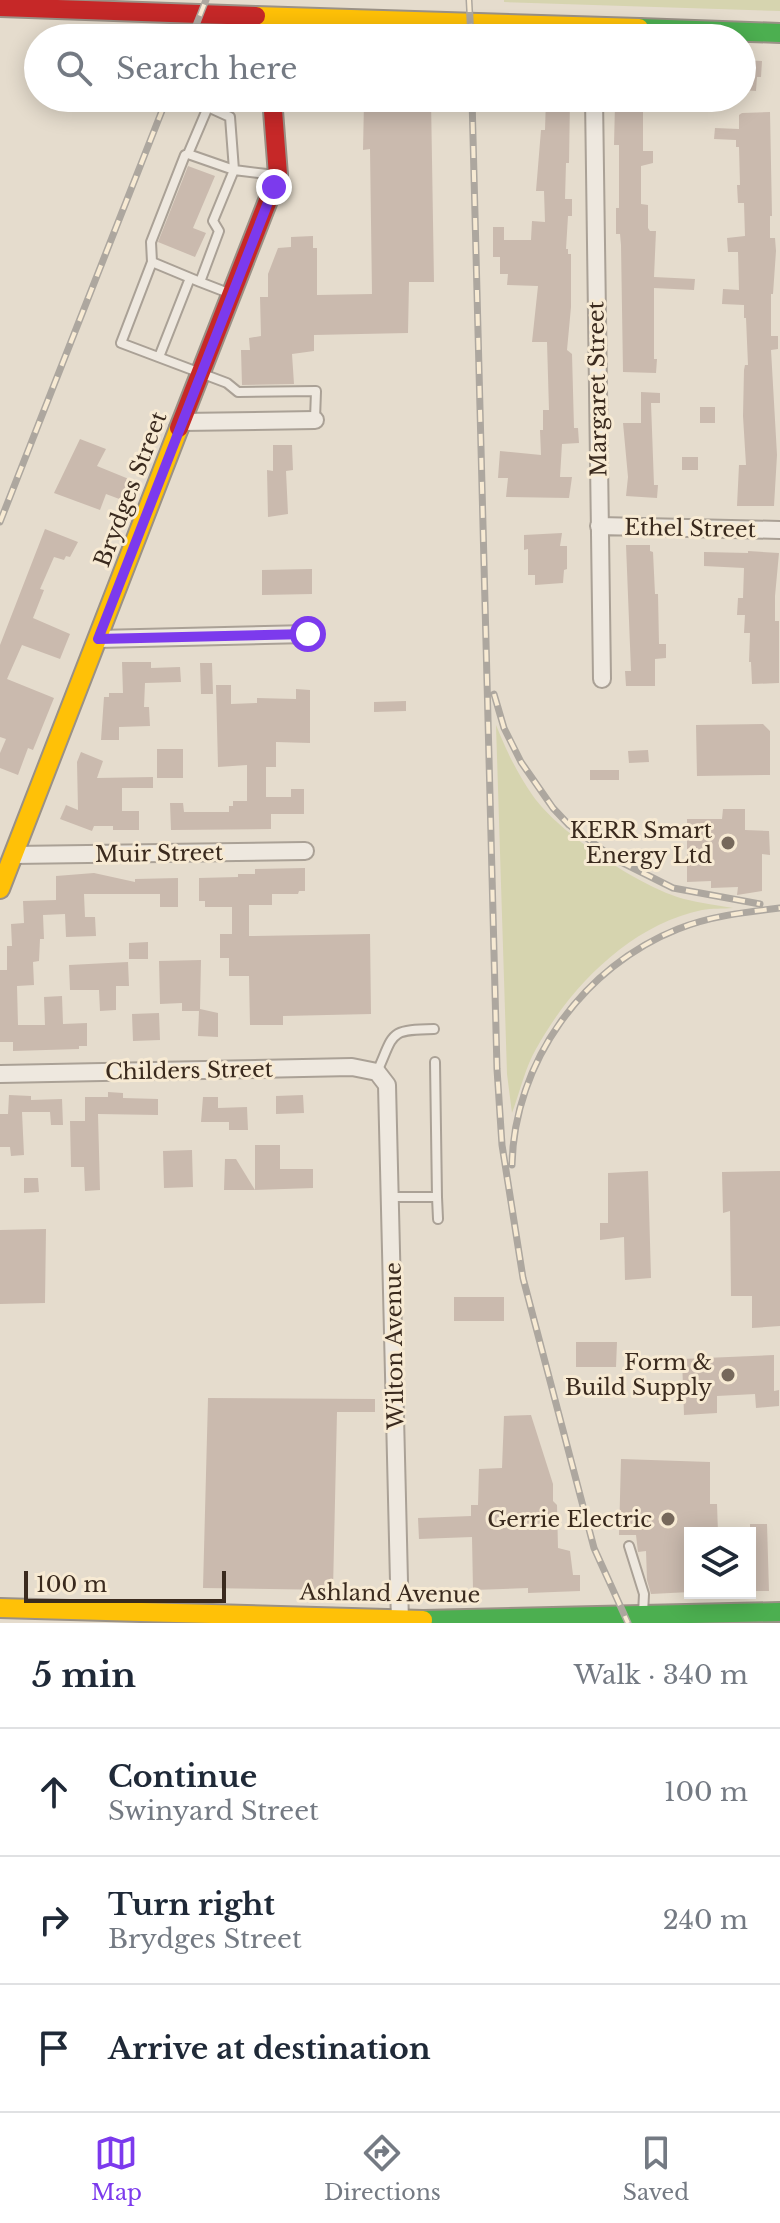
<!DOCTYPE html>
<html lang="en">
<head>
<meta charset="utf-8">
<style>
	:root { --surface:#fff; --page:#f6f6f7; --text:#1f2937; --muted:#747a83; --line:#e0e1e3; --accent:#7c3aed }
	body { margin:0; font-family:"Libre Baskerville",serif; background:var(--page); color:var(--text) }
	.controls { position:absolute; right:24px; bottom:24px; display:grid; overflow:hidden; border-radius:0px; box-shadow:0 4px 20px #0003 }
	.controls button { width:72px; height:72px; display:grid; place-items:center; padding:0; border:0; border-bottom:2px solid var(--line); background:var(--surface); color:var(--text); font:40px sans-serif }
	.scale { position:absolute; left:24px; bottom:20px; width:202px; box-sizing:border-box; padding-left:8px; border:4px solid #3a2a1e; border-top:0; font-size:22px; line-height:28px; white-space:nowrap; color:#3a2a1e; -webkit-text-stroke:6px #f7ead3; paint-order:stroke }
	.stop { position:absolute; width:24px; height:24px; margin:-18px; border:6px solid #7c3aed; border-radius:50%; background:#fff }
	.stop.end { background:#7c3aed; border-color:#fff; box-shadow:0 2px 8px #0008 }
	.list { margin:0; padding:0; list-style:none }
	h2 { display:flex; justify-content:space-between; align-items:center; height:104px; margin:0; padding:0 32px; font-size:34px }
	h2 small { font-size:26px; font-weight:400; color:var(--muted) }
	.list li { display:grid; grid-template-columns:52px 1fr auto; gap:24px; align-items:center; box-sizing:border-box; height:128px; padding:0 32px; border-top:2px solid var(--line) }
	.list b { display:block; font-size:30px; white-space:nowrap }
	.list p { margin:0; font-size:26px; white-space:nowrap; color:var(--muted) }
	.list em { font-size:26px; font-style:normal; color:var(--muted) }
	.icon { flex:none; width:44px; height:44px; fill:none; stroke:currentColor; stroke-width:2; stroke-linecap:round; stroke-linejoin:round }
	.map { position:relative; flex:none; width:780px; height:1623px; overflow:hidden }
	.search { position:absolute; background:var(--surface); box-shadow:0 4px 20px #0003; left:24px; right:24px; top:24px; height:88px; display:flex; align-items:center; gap:20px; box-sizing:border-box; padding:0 28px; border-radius:44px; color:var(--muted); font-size:30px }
	.sheet { height:488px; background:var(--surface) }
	nav { display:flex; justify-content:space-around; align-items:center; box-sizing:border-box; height:112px; border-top:2px solid var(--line); background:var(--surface); font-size:22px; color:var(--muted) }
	nav a { display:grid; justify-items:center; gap:4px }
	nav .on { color:var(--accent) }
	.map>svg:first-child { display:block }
	.green { fill:#d6d4af }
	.building { fill:#cabaae }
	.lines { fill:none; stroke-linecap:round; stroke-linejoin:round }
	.lane-casing { stroke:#aaa196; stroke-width:12 }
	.street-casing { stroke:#aaa196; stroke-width:20 }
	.fast-casing { stroke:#9a9186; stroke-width:22 }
	.slow-casing { stroke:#9a9186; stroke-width:22 }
	.jam-casing { stroke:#9a9186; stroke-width:22 }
	.lane { stroke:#eee8df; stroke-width:8 }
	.street { stroke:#eee8df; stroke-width:16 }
	.fast { stroke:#4caf50; stroke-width:18 }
	.slow { stroke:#ffc107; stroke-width:18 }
	.jam { stroke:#c62828; stroke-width:18 }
	.rail-casing { stroke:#ada79f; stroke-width:7 }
	.rail { stroke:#f7ead3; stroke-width:4; stroke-dasharray:12; stroke-linecap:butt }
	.route { stroke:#7c3aed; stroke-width:10 }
	.poi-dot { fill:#76685b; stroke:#f7ead3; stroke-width:3 }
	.labels { text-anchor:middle; stroke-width:6; stroke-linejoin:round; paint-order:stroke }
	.street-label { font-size:22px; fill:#3a2a1e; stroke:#f7ead3 }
	.poi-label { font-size:22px; fill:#3a2a1e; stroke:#f7ead3; text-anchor:end }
</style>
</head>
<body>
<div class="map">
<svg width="780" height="1623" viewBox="0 0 780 1623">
	<rect width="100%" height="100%" fill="#e5dccd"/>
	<!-- green -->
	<path class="green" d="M504 0H780V11L504 2Z
		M496 725C506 750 517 773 533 796 559 833 640 887 684 899 700 903 717 905 733 908 723 909 712 908 702 910 630 925 570 987 536 1049 525 1068 520 1092 512 1113L507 1074Z"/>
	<!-- building -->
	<path class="building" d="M742 60 762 61 761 77H757L756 91 742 90Z
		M546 98H570L569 163H566L565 199H572V216H568L566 249H568V254H571V307L567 350 572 354 574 428H578L579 443 562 444 560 477H572L569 498 506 497 508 478H498L500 451 541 455 540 430H543V410H549L547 342H532L538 286 507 285 508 274H500V257H493V227H504V240H531L532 221 545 222 544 191H536L541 130H545Z
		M431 99 434 282H409L408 333 314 335V351L292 354 294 384 242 385 241 350H250L249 338 261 336 260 297H268V274L278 248 291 247V237L313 236V248H317V295L372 294 370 149 363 150 364 102Z
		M620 101H643V151H653V163L641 166V204L648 205V228L650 231H656L654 277 695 279 694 290 654 288V359H657L656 373 623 372 621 245 620 234H616V208H619V145H614L615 104 620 105Z
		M770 112 772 216H770V238H775L776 251 773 294H771V336H778V349L771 350 777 455 774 506H737L739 465H746L743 416 744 370 745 365H748L746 318H744V305L722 304 723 289 739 290 738 252H728L727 238 745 236 744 203H738L737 185H740L739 147H736V140L714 139 715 128 739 129V115L742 113Z
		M188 166 215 176 193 228 206 233 195 257 158 242Z
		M641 392 660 393V403H651L654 485H658L657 498 626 496 628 477 623 423H641Z
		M700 407H715V423H700Z
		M80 439 106 449 97 466 141 484 136 496 125 492 122 500 106 494 100 510 54 493Z
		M273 445H292L293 470 286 471 288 514 268 517 267 470 273 471Z
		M682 457H698V470H682Z
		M45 529 78 542 70 557 66 556 64 560 54 557 40 589 44 590 33 618 70 634 60 659 22 645 7 679 54 698 33 750 28 748 18 775 0 768V753L6 739 0 737V645Z
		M562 533 560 546H567V569L564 570 563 583 535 585V575H528V549L524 550V535Z
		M626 545H650V551L653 552 655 594H658L659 644H666V658L655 659V686H626L625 671H631Z
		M748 551 779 553 775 596V621H779V683L752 684 751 662H749L750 633H744L745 615H737L738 598H743L744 568 704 566V552L748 553Z
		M312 569V594L262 595V570Z
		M122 662H151V668L180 667 181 682 145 683 144 707H149L150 726 119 727V740H101L104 697H109V693H123Z
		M200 663H212L213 694H201Z
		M216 685H231V704L257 703V698L296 699V689L310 690V743L276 742V767H266V797H291V789H304V814H271V829L171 830 170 803H183L184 812H229V806H233V801H247V765L218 767Z
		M406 701V711L374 712V702Z
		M763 724 770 731V775L697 776 696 725Z
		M157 749H183V778H157Z
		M648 750 649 762 629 763 628 751Z
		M81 752 103 761 97 778 153 777V788H122V811H139V830H113V826H94L92 831 60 819 66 805 78 810 77 762Z
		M590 770H619V780H590Z
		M723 809H745V830L769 831 770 855 762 854V891L737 895 738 887 711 888V881L687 882V819H722Z
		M305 868V891H299L298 894H272V905H249V936L370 934 371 1014 283 1016V1025H250L249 976H229V958H220V934H232V907H205V901H199V878L238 877V874H255V869Z
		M94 873 135 882V879L178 878V907H160V894H84L85 917H95L96 936 66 937 65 914 43 915 44 939H40L39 961 33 962 34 985 17 986 18 1025H45L44 997 62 996 63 1024 87 1023V1046H79V1049L13 1051V1042H0V970H7V946H12L11 924 24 923 23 901 56 900V876Z
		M148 942V959H129V943Z
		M201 960 200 1009 218 1013V1037L198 1036 199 1011H182V1003L160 1004 159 961Z
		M128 962 129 986H116V1010L100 1011 99 990H70L69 965Z
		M159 1013 160 1040 133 1041 132 1014Z
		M108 1092 123 1093V1098L158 1099V1115L98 1114 100 1190 85 1191 84 1167H71L70 1121H85V1097H108Z
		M9 1095 31 1096V1100L62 1099 63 1125H51L50 1112H22L24 1155 11 1156 10 1147H0V1114H8Z
		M303 1095 304 1113 276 1114V1096Z
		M203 1097H218V1108L247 1107 248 1130H229V1122H201Z
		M255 1145H280V1169H313V1188L255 1190Z
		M192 1150 193 1187 164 1188 163 1151Z
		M225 1159H236L255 1190H224Z
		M648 1171 651 1278 625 1280 624 1237 600 1240V1223H608V1173Z
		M780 1171V1326L752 1328V1296H731L730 1211 723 1213 722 1172Z
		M24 1178H38L39 1192 24 1193Z
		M46 1229 45 1303 0 1304V1230Z
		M454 1297H504V1321H454Z
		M576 1342H617L616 1367H576Z
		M774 1355V1391L779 1390V1406L756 1408 755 1394 717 1396V1413L684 1415 682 1359Z
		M208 1398 375 1399V1412H337L333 1590 203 1588Z
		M531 1415 553 1484V1501L557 1505 558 1548 570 1551 573 1575H580V1591L528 1593V1588L473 1590 472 1537 419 1539 418 1518 471 1516V1505H478L479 1469 502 1468 504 1416Z
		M621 1459 710 1462V1504H717L718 1533H690V1592L651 1594 647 1580 646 1551 638 1552 636 1535H619Z
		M750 1524H767L769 1591H750Z"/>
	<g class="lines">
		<defs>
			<path id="lane" d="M275 175 234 170 230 117 208 107 188 154 234 170 213 221 219 231 200 282 152 262 121 343 227 383 238 392 316 391 315 419
				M152 262 151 242 185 155 188 154
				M200 282 231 294
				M159 357 190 278
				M377 1072C395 1032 388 1030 434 1029
				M391 1197H437L435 1062
				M437 1197 438 1219
				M629 1546 644 1594 643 1614"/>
			<path id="street" d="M594 98 602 679
				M182 422 315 420
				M599 526 780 530
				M98 639 308 634
				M13 855 305 851
				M0 1074 352 1067 377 1072 387 1085 400 1623"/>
			<path id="fast" d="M270 17V38
				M639 28 780 33
				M423 1620 780 1612"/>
			<path id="slow" d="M256 16 639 28
				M0 889 179 428
				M0 1608 423 1620"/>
			<path id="jam" d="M0 7 256 16
				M179 428 278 175 272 98"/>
		</defs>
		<!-- lane casing -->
		<use href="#lane" class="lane-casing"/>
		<!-- street casing -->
		<use href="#street" class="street-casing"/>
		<!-- fast casing -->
		<use href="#fast" class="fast-casing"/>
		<!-- slow casing -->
		<use href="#slow" class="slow-casing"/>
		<!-- jam casing -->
		<use href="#jam" class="jam-casing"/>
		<!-- lane -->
		<use href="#lane" class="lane"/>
		<!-- street -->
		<use href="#street" class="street"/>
		<!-- fast -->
		<use href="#fast" class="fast"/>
		<!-- slow -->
		<use href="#slow" class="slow"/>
		<!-- jam -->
		<use href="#jam" class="jam"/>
		<defs>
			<path id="rail" d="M469 0 471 38
				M191 38 206 0
				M472 98 497 1069 502 1145 523 1278 594 1548 628 1623
				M0 522 167 98
				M494 694 504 728 521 762 553 808 569 825 615 859 673 888 760 904
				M512 1165C514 1062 584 966 678 929 710 916 746 912 780 908"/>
		</defs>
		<!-- rail casing -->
		<use href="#rail" class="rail-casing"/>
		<!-- rail -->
		<use href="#rail" class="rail"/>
	</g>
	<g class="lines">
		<!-- route -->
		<path class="route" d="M274 187 98 639 308 634"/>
	</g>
	<!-- markers -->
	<g class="poi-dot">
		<circle cx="728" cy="843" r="8"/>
		<circle cx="728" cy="1375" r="8"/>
		<circle cx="668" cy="1519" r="8"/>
	</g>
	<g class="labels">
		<!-- street labels -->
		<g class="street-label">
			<text transform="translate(597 389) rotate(-91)" y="8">Margaret Street</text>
			<text transform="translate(130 489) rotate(-69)" y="8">Brydges Street</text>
			<text transform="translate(690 528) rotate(1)" y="8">Ethel Street</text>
			<text transform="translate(159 853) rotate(-1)" y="8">Muir Street</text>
			<text transform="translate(189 1070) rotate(-1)" y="8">Childers Street</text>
			<text transform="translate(394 1346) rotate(-91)" y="8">Wilton Avenue</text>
			<text transform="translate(390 1593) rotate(1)" y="8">Ashland Avenue</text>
		</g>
		<!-- poi labels -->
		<g class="poi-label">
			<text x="712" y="838">KERR Smart<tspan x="712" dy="25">Energy Ltd</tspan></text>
			<text x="712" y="1370">Form &amp;<tspan x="712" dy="25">Build Supply</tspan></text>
			<text x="652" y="1527">Gerrie Electric</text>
		</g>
	</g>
</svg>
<div class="controls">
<button><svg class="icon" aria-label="layers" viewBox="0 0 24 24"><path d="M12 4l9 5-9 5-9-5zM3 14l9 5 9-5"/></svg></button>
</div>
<div class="scale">100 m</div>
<div class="stop" style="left:308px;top:634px"></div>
<div class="stop end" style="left:274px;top:187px"></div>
<div class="search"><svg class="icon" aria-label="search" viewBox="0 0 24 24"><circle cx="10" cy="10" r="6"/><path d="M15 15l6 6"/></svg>Search here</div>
</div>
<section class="sheet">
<h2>5 min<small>Walk · 340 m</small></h2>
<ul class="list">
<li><svg class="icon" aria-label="ahead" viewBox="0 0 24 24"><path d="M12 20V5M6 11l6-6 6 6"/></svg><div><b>Continue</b><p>Swinyard Street</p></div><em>100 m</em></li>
<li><svg class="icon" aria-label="right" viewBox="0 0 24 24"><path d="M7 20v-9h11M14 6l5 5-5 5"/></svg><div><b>Turn right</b><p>Brydges Street</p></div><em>240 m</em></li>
<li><svg class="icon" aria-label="arrive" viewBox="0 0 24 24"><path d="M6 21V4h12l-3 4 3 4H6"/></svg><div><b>Arrive at destination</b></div></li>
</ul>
</section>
<nav>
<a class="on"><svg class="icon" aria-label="map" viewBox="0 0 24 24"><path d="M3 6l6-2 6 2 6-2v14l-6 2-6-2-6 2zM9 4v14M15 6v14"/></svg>Map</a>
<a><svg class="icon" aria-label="directions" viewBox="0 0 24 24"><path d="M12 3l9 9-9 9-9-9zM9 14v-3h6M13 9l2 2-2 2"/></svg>Directions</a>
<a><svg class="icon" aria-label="saved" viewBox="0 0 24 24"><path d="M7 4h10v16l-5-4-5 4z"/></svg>Saved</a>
</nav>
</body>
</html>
